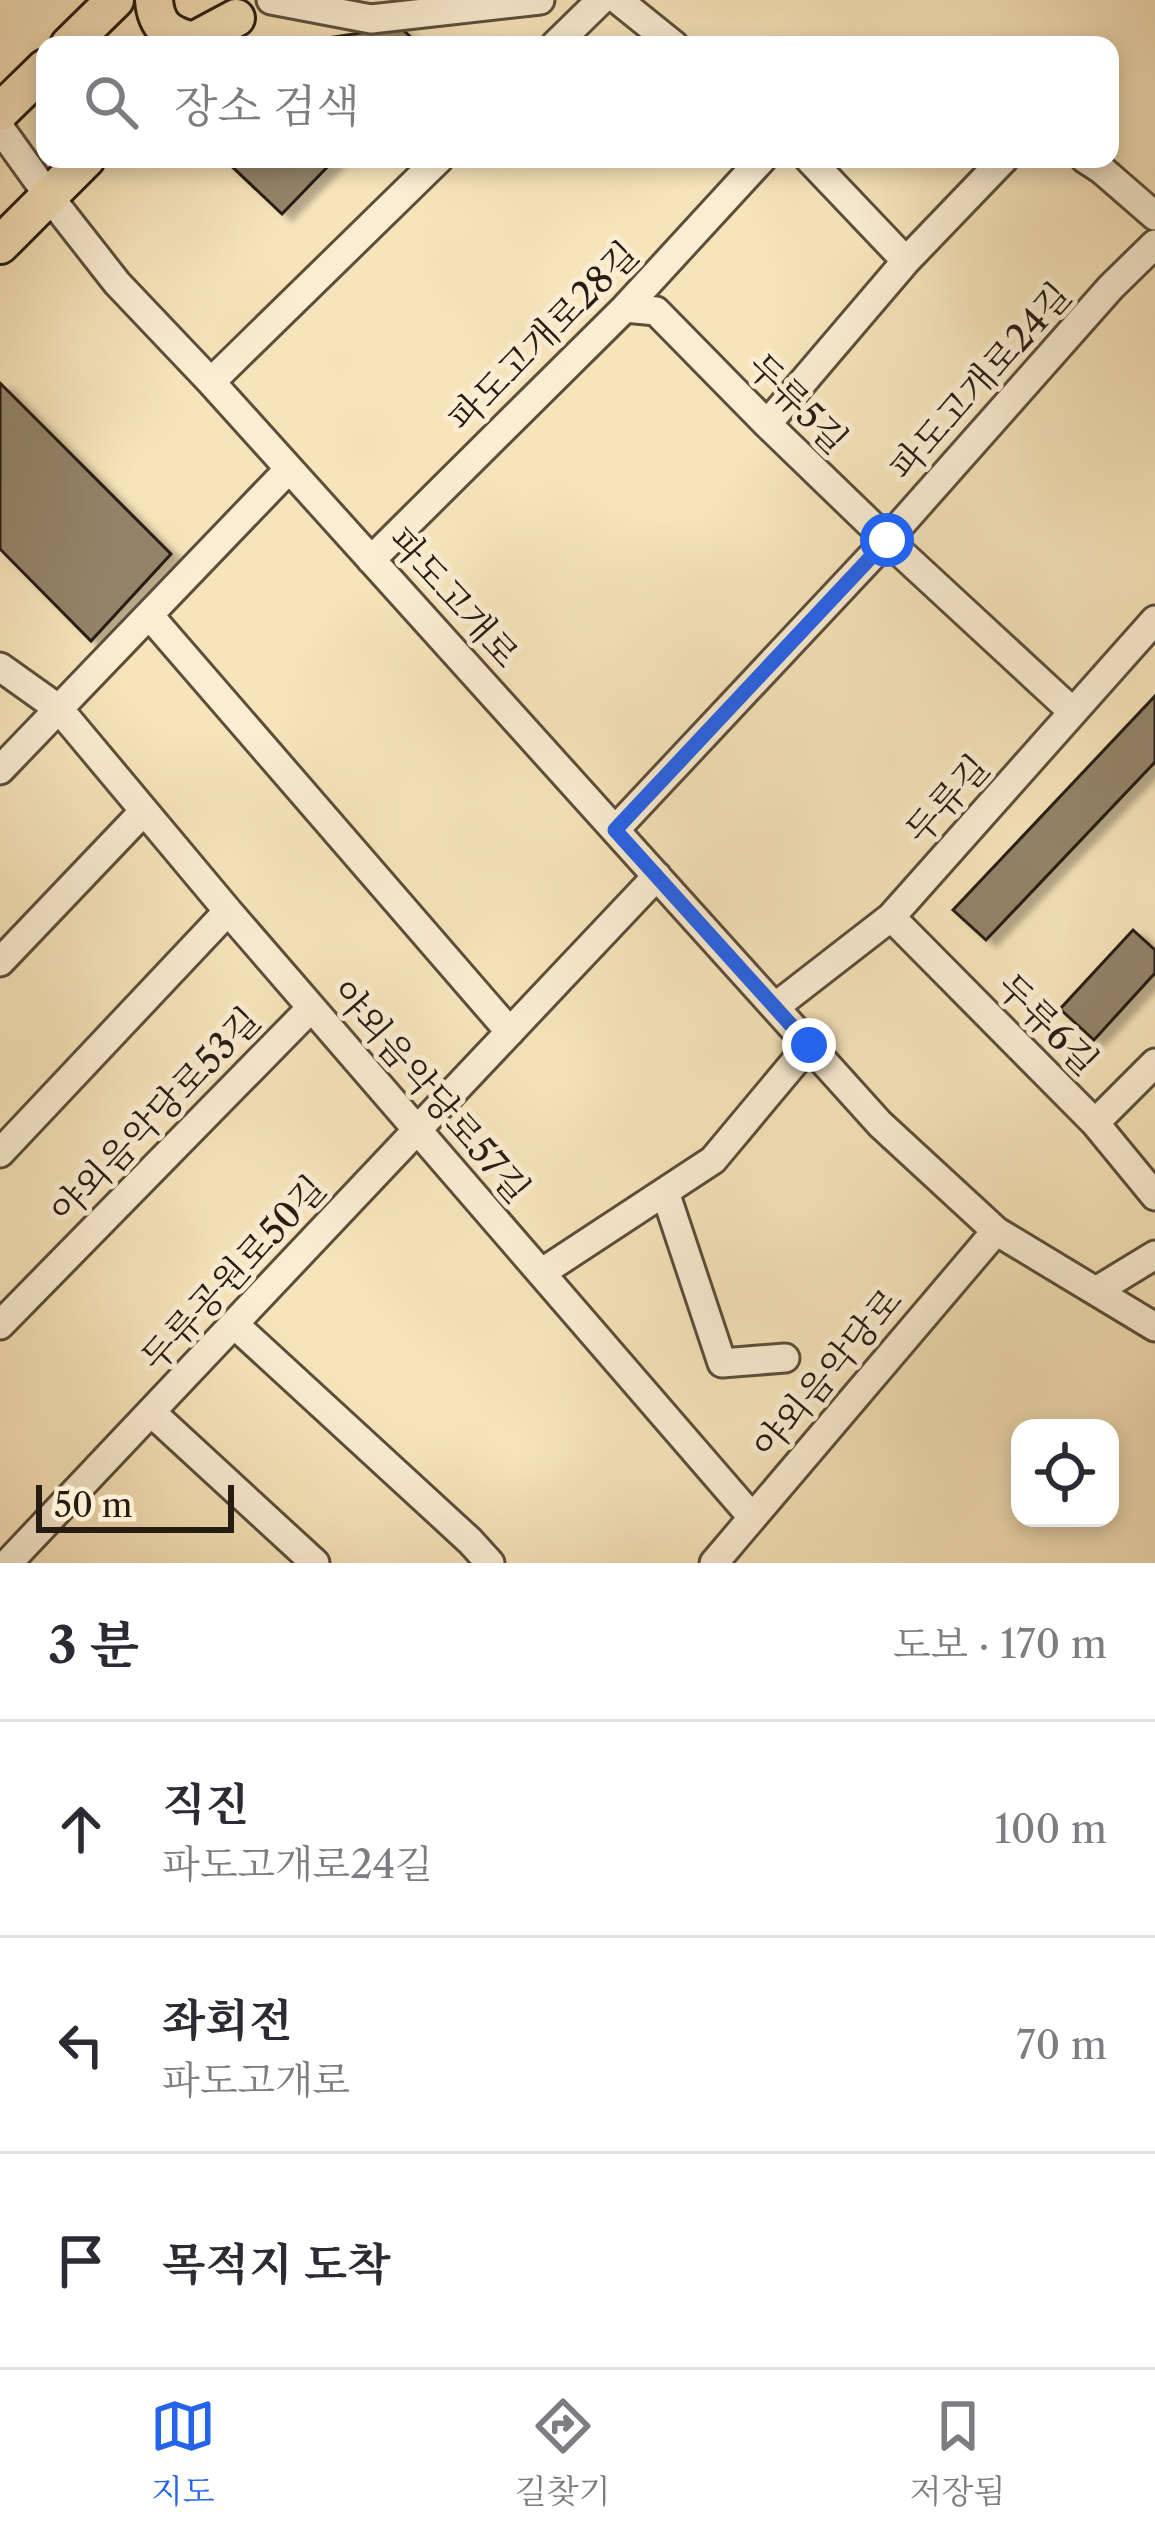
<!DOCTYPE html>
<html lang="ko">
<head>
<meta charset="utf-8">
<style>
	:root { --surface:#fff; --page:#f7f7f7; --text:#2b2b33; --muted:#7c7c81; --line:#e1e1e2; --accent:#2563eb }
	body { margin:0; font-family:"Libre Caslon Text","Noto Serif KR",serif; background:var(--page); color:var(--text) }
	.controls { position:absolute; right:36px; bottom:36px; display:grid; overflow:hidden; border-radius:24px; box-shadow:0 6px 18px #0003 }
	.controls button { width:108px; height:108px; display:grid; place-items:center; padding:0; border:0; border-bottom:3px solid var(--line); background:var(--surface); color:var(--text); font:60px sans-serif }
	.scale { position:absolute; left:36px; bottom:30px; width:198px; box-sizing:border-box; padding-left:12px; border:6px solid #271c12; border-top:0; font-size:33px; line-height:42px; white-space:nowrap; color:#271c12; -webkit-text-stroke:9px #faedd2; paint-order:stroke }
	.stop { position:absolute; width:36px; height:36px; margin:-27px; border:9px solid #2563eb; border-radius:50%; background:#fff }
	.stop.end { background:#2563eb; border-color:#fff; box-shadow:0 3px 12px #0008 }
	.list { margin:0; padding:0; list-style:none }
	h2 { display:flex; justify-content:space-between; align-items:center; height:156px; margin:0; padding:0 48px; font-size:51px }
	h2 small { font-size:39px; font-weight:400; color:var(--muted) }
	.list li { display:grid; grid-template-columns:78px 1fr auto; gap:36px; align-items:center; box-sizing:border-box; height:216px; padding:0 48px; border-top:3px solid var(--line) }
	.list b { display:block; font-size:45px; white-space:nowrap }
	.list p { margin:0; font-size:39px; white-space:nowrap; color:var(--muted) }
	.list em { font-size:39px; font-style:normal; color:var(--muted) }
	.icon { flex:none; width:66px; height:66px; fill:none; stroke:currentColor; stroke-width:2; stroke-linecap:round; stroke-linejoin:round }
	.map { position:relative; flex:none; width:1155px; height:1563px; overflow:hidden }
	.search { position:absolute; background:var(--surface); box-shadow:0 6px 18px #0003; left:36px; right:36px; top:36px; height:132px; display:flex; align-items:center; gap:30px; box-sizing:border-box; padding:0 42px; border-radius:24px; color:var(--muted); font-size:45px }
	.sheet { height:804px; background:var(--surface) }
	nav { display:flex; justify-content:space-around; align-items:center; box-sizing:border-box; height:168px; border-top:3px solid var(--line); background:var(--surface); font-size:33px; color:var(--muted) }
	nav a { display:grid; justify-items:center; gap:6px }
	nav .on { color:var(--accent) }
	.map>svg:first-child { display:block }
	.building { fill:#938469; stroke:#271c12; stroke-width:3; filter:url(#shadow) }
	.lines { fill:none; stroke-linecap:round; stroke-linejoin:round }
	.minor-casing { stroke:#5b4e3c; stroke-width:33 }
	.major-casing { stroke:#271c12; stroke-width:42 }
	.minor { stroke:#faedd2; stroke-width:27 }
	.major { stroke:#f7e4ba; stroke-width:36 }
	.route { stroke:#2563eb; stroke-width:15 }
	.labels { text-anchor:middle; stroke-width:10; stroke-linejoin:round; paint-order:stroke }
	.street-label { font-size:36px; fill:#271c12; stroke:#faedd2 }
</style>
</head>
<body>
<div class="map">
<svg width="1155" height="1563" viewBox="0 0 1155 1563">
	<defs>
		<filter id="shadow"><feDropShadow dx="10" dy="6" stdDeviation="3" flood-color="#0004"/></filter>
	</defs>
	<rect width="100%" height="100%" fill="#f7e4ba"/>
	<filter id="stains"><feTurbulence type="fractalNoise" baseFrequency=".00167" numOctaves="4"/><feColorMatrix values="0 0 0 0 .2 0 0 0 0 .09 0 0 0 0 .02 0 0 0 .5 -.17"/></filter>
	<radialGradient id="worn" r=".72"><stop offset=".6" stop-color="#630" stop-opacity="0"/><stop offset="1" stop-color="#630" stop-opacity=".3"/></radialGradient>
	<!-- building -->
	<path class="building" d="M400 27 419 45H298L301 42Z
		M224 159H335L282 214Z
		M0 383 171 554 91 641 0 549Z
		M1155 696V762L986 940 953 910Z
		M1133 930 1155 950V973L1094 1040 1060 1009Z"/>
	<g class="lines">
		<defs>
			<path id="minor" d="M271 0 371 19 540 0
				M618 0 674 45
				M555 45 601 0
				M0 128 48 195 117 283 211 382 880 1124 996 1231 1155 1327
				M809 159 906 261
				M1085 159 1102 170 1155 216
				M625 308 656 311 767 424 887 540 1073 712
				M211 382 439 159
				M767 424 906 261 1004 159
				M371 560 625 308 762 159
				M149 615 510 1032
				M0 667 59 709 228 911 752 1517
				M0 770 289 469
				M615 830 887 540 1111 287 1155 244
				M891 917 1095 1123 1155 1063
				M0 962 144 811
				M775 1007 891 917 1155 620
				M1095 1123 1155 1196
				M0 1153 228 911
				M665 1192 722 1363 785 1358
				M541 1273 713 1160 809 1045
				M1096 1291 1155 1255
				M234 1324 470 1541 490 1563
				M0 1325 311 1008
				M151 1412 315 1563
				M8 1563 657 876
				M714 1563 996 1231"/>
			<path id="major" d="M154 0C156 27 169 35 193 41L236 18
				M69 45 115 0
				M0 112 45 68
				M0 245 86 159"/>
		</defs>
		<!-- minor casing -->
		<use href="#minor" class="minor-casing"/>
		<!-- major casing -->
		<use href="#major" class="major-casing"/>
		<!-- minor -->
		<use href="#minor" class="minor"/>
		<!-- major -->
		<use href="#major" class="major"/>
	</g>
	<g class="lines">
		<!-- route -->
		<path class="route" d="M809 1045 615 830 887 540"/>
	</g>
	<g class="labels">
		<!-- street labels -->
		<g class="street-label">
			<text transform="translate(543 336) rotate(-45)" y="13">파도고개로28길</text>
			<text transform="translate(980 381) rotate(-48)" y="13">파도고개로24길</text>
			<text transform="translate(798 403) rotate(45)" y="13">두류5길</text>
			<text transform="translate(454 597) rotate(48)" y="13">파도고개로</text>
			<text transform="translate(947 799) rotate(-48)" y="13">두류길</text>
			<text transform="translate(1048 1024) rotate(45)" y="13">두류6길</text>
			<text transform="translate(431 1091) rotate(49)" y="13">야외음악당로57길</text>
			<text transform="translate(155 1115) rotate(-46)" y="13">야외음악당로53길</text>
			<text transform="translate(233 1273) rotate(-47)" y="13">두류공원로50길</text>
			<text transform="translate(827 1373) rotate(-50)" y="13">야외음악당로</text>
		</g>
	</g>
	<rect width="100%" height="100%" filter="url(#stains)"/>
	<rect width="100%" height="100%" fill="url(#worn)"/>
</svg>
<div class="controls">
<button><svg class="icon" aria-label="locate" viewBox="0 0 24 24"><circle cx="12" cy="12" r="6"/><path d="M12 2v4M12 18v4M2 12h4M18 12h4"/></svg></button>
</div>
<div class="scale">50 m</div>
<div class="stop" style="left:887px;top:540px"></div>
<div class="stop end" style="left:809px;top:1045px"></div>
<div class="search"><svg class="icon" aria-label="search" viewBox="0 0 24 24"><circle cx="10" cy="10" r="6"/><path d="M15 15l6 6"/></svg>장소 검색</div>
</div>
<section class="sheet">
<h2>3 분<small>도보 · 170 m</small></h2>
<ul class="list">
<li><svg class="icon" aria-label="ahead" viewBox="0 0 24 24"><path d="M12 20V5M6 11l6-6 6 6"/></svg><div><b>직진</b><p>파도고개로24길</p></div><em>100 m</em></li>
<li><svg class="icon" aria-label="left" viewBox="0 0 24 24"><path d="M17 20v-9H6M10 6l-5 5 5 5"/></svg><div><b>좌회전</b><p>파도고개로</p></div><em>70 m</em></li>
<li><svg class="icon" aria-label="arrive" viewBox="0 0 24 24"><path d="M6 21V4h12l-3 4 3 4H6"/></svg><div><b>목적지 도착</b></div></li>
</ul>
</section>
<nav>
<a class="on"><svg class="icon" aria-label="map" viewBox="0 0 24 24"><path d="M3 6l6-2 6 2 6-2v14l-6 2-6-2-6 2zM9 4v14M15 6v14"/></svg>지도</a>
<a><svg class="icon" aria-label="directions" viewBox="0 0 24 24"><path d="M12 3l9 9-9 9-9-9zM9 14v-3h6M13 9l2 2-2 2"/></svg>길찾기</a>
<a><svg class="icon" aria-label="saved" viewBox="0 0 24 24"><path d="M7 4h10v16l-5-4-5 4z"/></svg>저장됨</a>
</nav>
</body>
</html>
